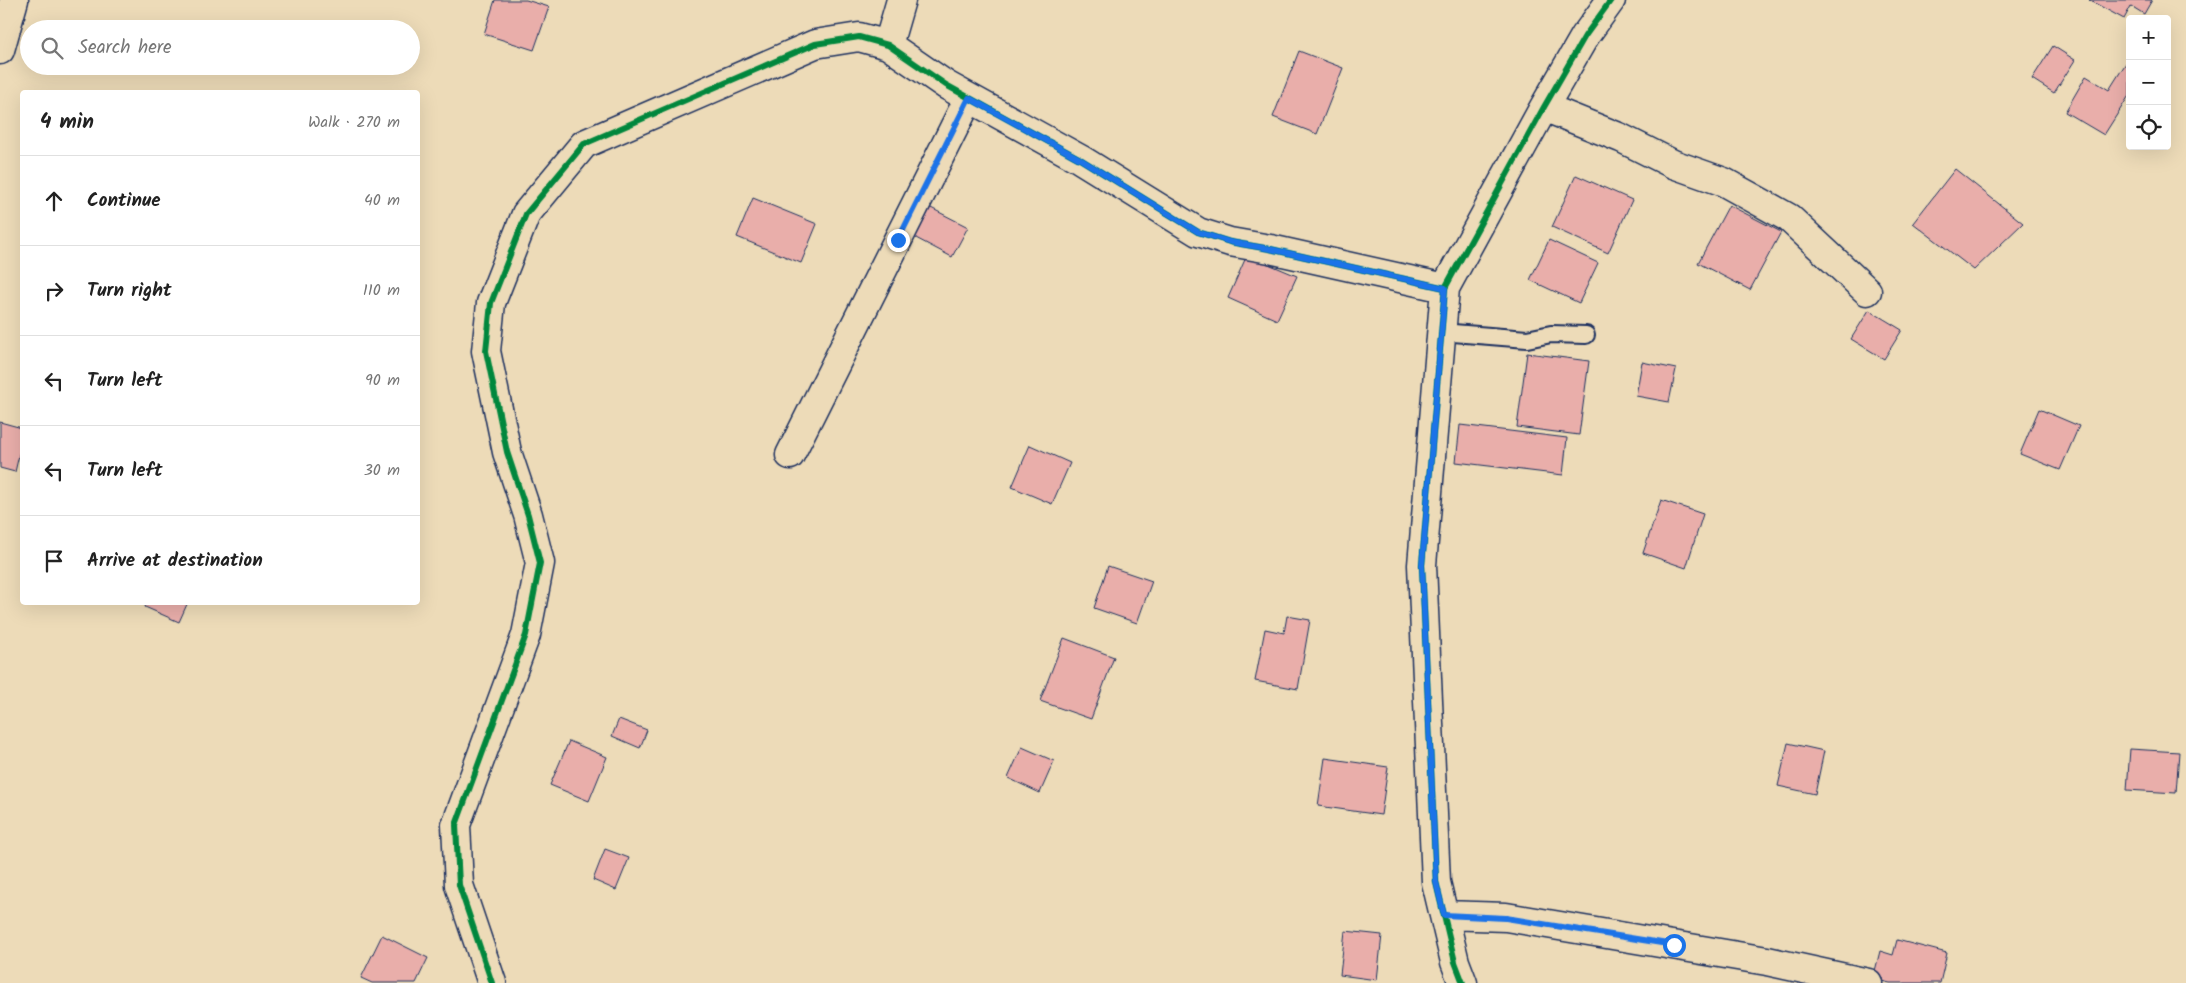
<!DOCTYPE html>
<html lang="en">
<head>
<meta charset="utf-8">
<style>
	:root { --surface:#fff; --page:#f6f6f6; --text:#222; --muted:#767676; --line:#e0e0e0 }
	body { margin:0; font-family:Kalam,sans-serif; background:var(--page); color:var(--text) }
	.controls { position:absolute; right:15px; top:15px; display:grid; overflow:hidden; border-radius:5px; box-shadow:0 5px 20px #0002 }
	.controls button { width:45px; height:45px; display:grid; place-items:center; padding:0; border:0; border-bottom:1px solid var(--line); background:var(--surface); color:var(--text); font:25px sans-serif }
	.stop { position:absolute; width:15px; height:15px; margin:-11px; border:4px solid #1a73e8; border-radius:50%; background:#fff }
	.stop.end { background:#1a73e8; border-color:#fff; box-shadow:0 1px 5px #0008 }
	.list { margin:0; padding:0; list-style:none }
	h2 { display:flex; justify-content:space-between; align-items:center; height:65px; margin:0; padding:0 20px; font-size:21px }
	h2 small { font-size:16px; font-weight:400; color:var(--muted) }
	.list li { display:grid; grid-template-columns:32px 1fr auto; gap:15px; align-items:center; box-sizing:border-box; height:90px; padding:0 20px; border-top:1px solid var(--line) }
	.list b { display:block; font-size:19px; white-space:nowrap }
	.list em { font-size:16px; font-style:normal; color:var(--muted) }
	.icon { flex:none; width:28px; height:28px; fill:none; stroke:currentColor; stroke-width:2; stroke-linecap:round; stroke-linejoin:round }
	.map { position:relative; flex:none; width:2186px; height:983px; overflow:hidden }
	.search { position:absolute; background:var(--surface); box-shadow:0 5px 20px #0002; left:20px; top:20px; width:400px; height:55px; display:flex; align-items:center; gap:12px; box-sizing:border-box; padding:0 18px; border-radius:28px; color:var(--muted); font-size:19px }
	.panel { position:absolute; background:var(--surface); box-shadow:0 5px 20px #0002; left:20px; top:90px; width:400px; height:515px; border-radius:5px }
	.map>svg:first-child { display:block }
	.building { fill:#e9aeaa; stroke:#1b2f5e }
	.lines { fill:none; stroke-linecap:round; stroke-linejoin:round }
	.lane-casing { stroke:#1b2f5e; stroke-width:20 }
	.street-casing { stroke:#1b2f5e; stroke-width:31 }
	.lane { stroke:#eddbb8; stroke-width:16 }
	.street { stroke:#eddbb8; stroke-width:28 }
	.cycleway-casing { stroke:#eddbb8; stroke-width:9 }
	.cycleway { stroke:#00873e; stroke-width:6 }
	.route { stroke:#1a73e8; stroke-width:6 }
</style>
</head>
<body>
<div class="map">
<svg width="2186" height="983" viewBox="0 0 2186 983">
	<rect width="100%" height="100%" fill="#eddbb8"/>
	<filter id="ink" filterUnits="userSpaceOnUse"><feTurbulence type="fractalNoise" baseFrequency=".02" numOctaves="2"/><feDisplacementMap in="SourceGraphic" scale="10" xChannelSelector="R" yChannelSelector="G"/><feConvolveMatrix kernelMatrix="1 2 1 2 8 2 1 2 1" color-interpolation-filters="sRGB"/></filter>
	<g filter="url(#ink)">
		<!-- building -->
		<path class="building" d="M495 0H526L549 7 534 50 484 34Z
			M2089 0H2152L2144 14 2131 6 2124 19Z
			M2053 46 2075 60 2054 93 2032 79Z
			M1299 51 1343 68 1317 134 1273 117Z
			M2126 63 2130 66V94L2104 135 2065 112 2086 76 2109 90Z
			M1955 169 2023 223 1974 270 1913 223Z
			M1576 175 1632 200 1608 253 1552 227Z
			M753 198 817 224 801 263 737 237Z
			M1729 205 1781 232 1750 290 1698 263Z
			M929 207 968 227 952 257 914 237Z
			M1549 240 1598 263 1579 303 1530 280Z
			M1247 255 1297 276 1277 320 1228 298Z
			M1869 310 1902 330 1884 359 1851 339Z
			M1527 353 1589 361 1579 435 1517 427Z
			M1642 362 1676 369 1669 402 1636 396Z
			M2039 409 2079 426 2060 470 2020 454Z
			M0 422 22 428V442L15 472 0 468Z
			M1460 425 1567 438 1563 475 1456 462Z
			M1030 445 1070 463 1052 504 1012 487Z
			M1661 500 1703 514 1686 568 1643 553Z
			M1108 566 1152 581 1137 623 1094 608Z
			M147 602H188L179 622 145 607Z
			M1287 616 1310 620 1298 689 1255 681 1265 629 1284 633Z
			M1064 638 1114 657 1091 719 1040 701Z
			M619 719 647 730 640 748 612 736Z
			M569 741 607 757 589 801 550 785Z
			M1788 743 1824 751 1815 794 1778 786Z
			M1022 747 1054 761 1040 793 1008 778Z
			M2130 749 2179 752 2176 793 2127 790Z
			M1325 758 1388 767 1381 815 1318 806Z
			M605 849 629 858 616 890 593 880Z
			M1345 931 1382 935 1377 980 1340 975Z
			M382 935 428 958 416 983H372L361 978Z
			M1897 940 1947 953 1940 983H1890L1873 979 1880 951 1893 955Z"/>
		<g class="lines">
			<defs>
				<path id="lane" d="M1441 332 1527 339 1551 334 1586 335"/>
				<path id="street" d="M888 45 901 0
					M0 50 14 0
					M1544 107 1621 138 1673 164 1724 182 1789 218 1867 291
					M790 455 969 98
					M1444 915 1506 917 1767 961 1868 983
					M492 983 459 885 456 825 526 635 540 563 528 515 507 452 486 351 491 303 526 214 584 144 815 44 859 37 888 45 946 85 1080 159 1198 232 1230 242 1270 249 1445 288
					M1463 983 1455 962 1436 882 1422 565 1445 288 1544 107 1585 36 1611 0"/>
			</defs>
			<!-- lane casing -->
			<use href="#lane" class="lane-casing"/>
			<!-- street casing -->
			<use href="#street" class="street-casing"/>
			<!-- lane -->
			<use href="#lane" class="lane"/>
			<!-- street -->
			<use href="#street" class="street"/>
			<defs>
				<path id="cycleway" d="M492 983 459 885 456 825 526 635 540 563 528 515 507 452 486 351 491 303 526 214 584 144 815 44 859 37 888 45 946 85 1080 159 1198 232 1230 242 1270 249 1445 288
					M1463 983 1455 962 1436 882 1422 565 1445 288 1544 107 1585 36 1611 0"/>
			</defs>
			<!-- cycleway casing -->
			<use href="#cycleway" class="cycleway-casing"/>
			<!-- cycleway -->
			<use href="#cycleway" class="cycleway"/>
		</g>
	</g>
	<g class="lines" filter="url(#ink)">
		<!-- route -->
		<path class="route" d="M898 240 969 98 1080 159 1198 232 1230 242 1270 249 1445 288 1422 565 1436 882 1444 915 1506 918 1674 945"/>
	</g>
</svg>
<div class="controls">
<button>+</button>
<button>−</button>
<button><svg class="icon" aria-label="locate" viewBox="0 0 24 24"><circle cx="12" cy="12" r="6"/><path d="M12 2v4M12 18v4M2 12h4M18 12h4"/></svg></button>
</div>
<div class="stop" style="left:1674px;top:945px"></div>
<div class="stop end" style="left:898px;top:240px"></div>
<div class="search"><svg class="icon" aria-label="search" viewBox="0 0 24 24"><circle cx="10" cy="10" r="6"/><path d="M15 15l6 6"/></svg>Search here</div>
<section class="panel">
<h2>4 min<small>Walk · 270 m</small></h2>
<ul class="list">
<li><svg class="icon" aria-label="ahead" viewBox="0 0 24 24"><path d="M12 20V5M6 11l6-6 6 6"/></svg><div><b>Continue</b></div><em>40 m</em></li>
<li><svg class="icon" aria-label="right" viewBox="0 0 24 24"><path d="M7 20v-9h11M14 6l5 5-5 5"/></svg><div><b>Turn right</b></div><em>110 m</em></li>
<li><svg class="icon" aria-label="left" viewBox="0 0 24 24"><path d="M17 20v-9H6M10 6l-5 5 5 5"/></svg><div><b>Turn left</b></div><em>90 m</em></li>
<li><svg class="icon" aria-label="left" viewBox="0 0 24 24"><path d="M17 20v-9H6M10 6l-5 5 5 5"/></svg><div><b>Turn left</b></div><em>30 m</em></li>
<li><svg class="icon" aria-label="arrive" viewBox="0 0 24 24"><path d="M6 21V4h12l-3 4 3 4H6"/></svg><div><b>Arrive at destination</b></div></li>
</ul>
</section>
</div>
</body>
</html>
